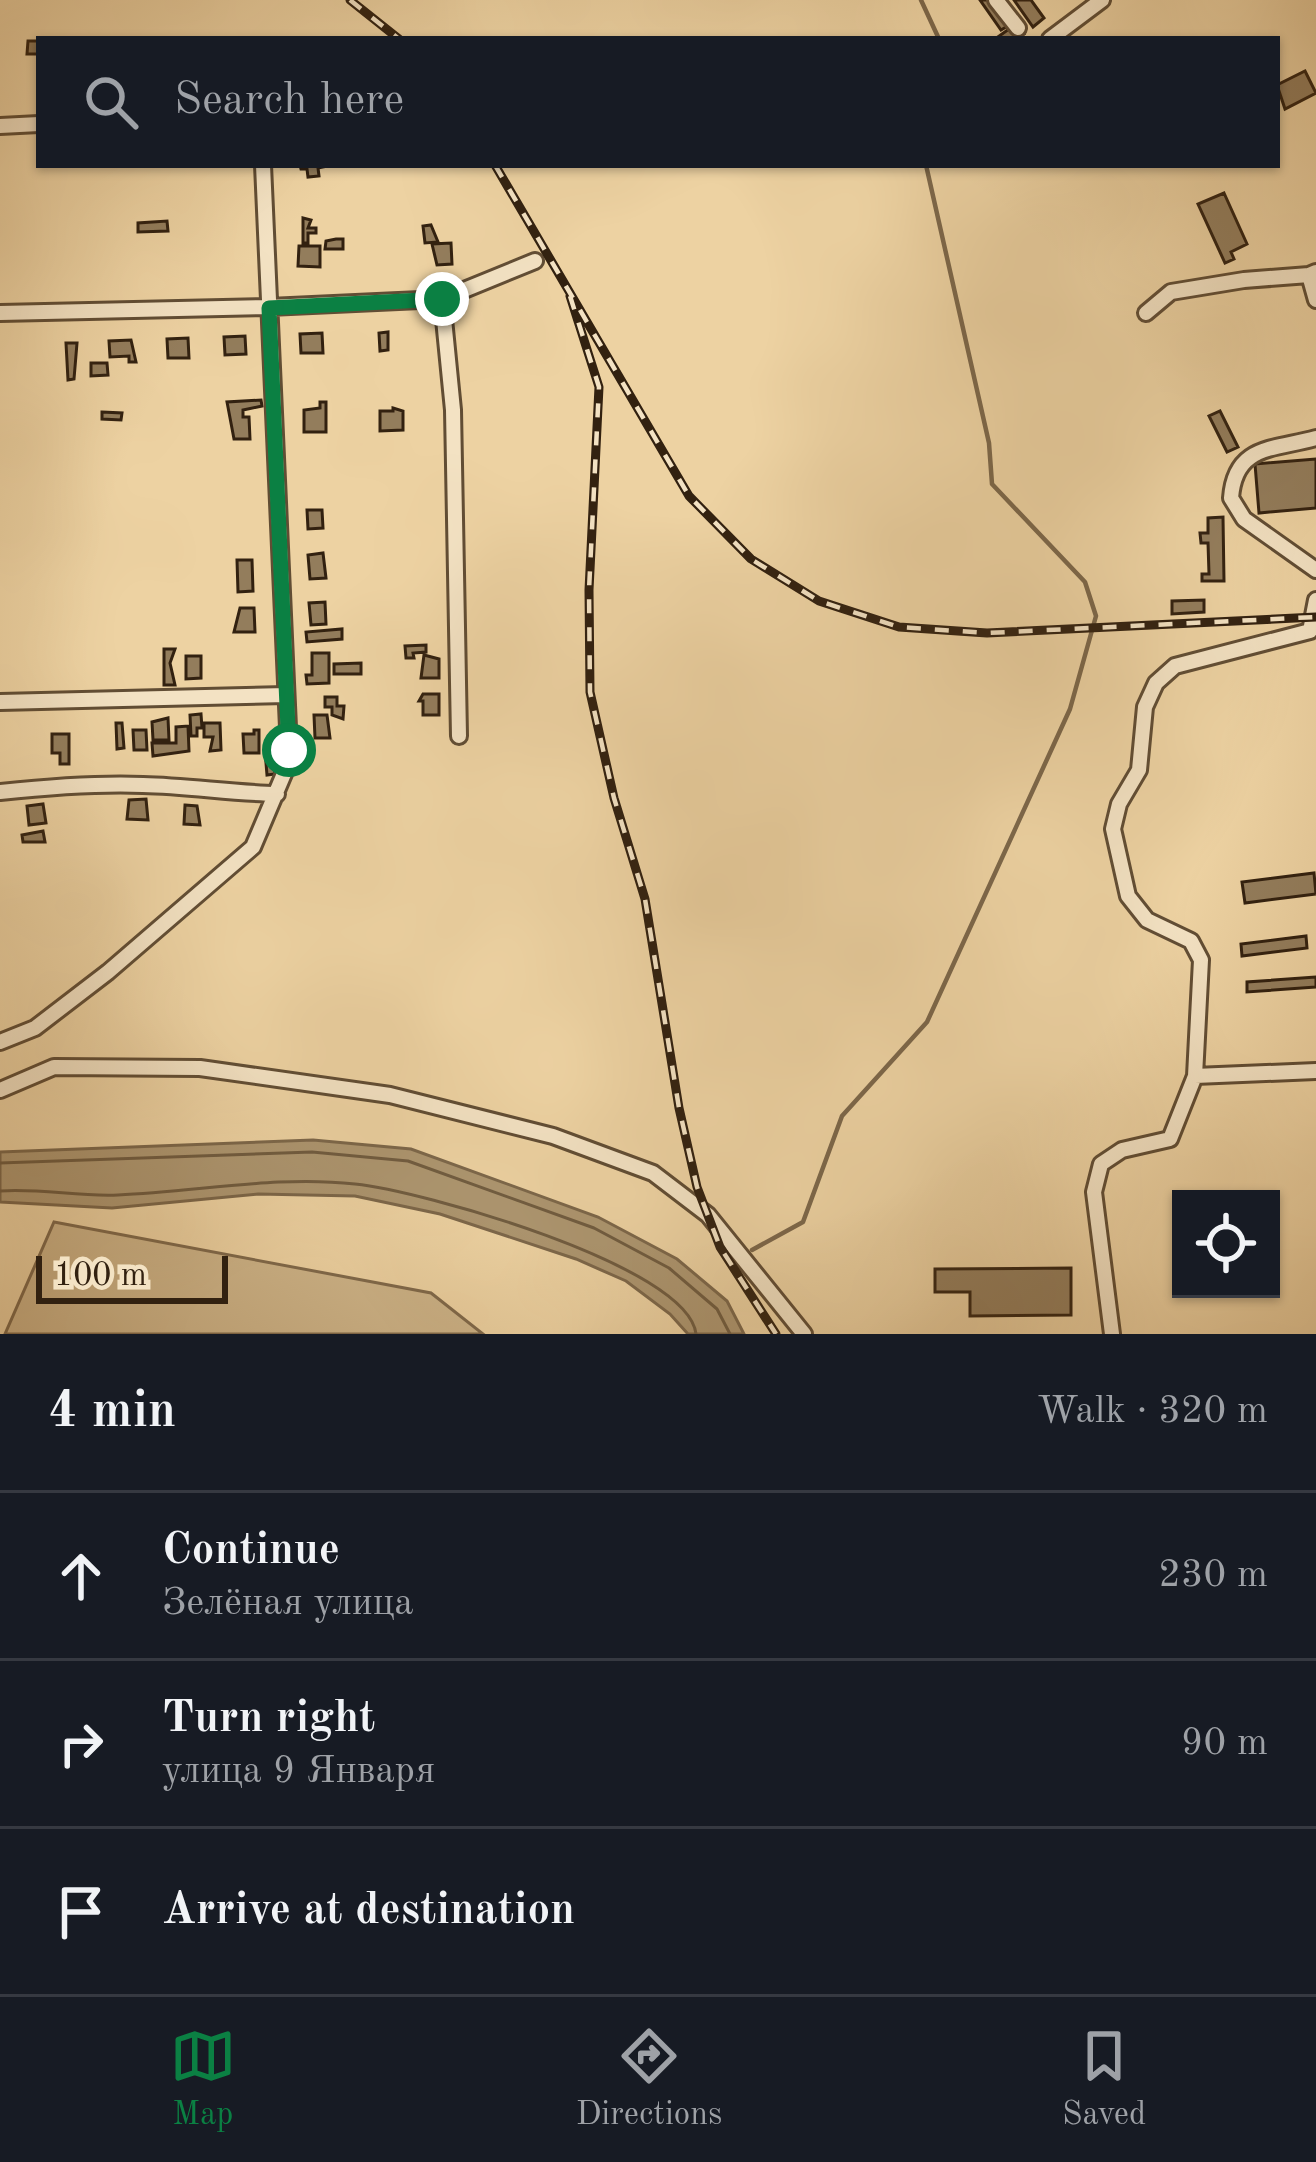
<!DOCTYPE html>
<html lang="en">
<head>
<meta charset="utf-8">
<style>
	:root { --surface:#171b24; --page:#242831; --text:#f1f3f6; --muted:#9ea1a6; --line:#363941; --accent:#0b8043 }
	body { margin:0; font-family:"Old Standard TT",serif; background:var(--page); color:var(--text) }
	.controls { position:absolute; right:36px; bottom:36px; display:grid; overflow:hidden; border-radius:0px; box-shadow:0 3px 9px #0004 }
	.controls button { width:108px; height:108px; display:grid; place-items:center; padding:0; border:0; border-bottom:3px solid var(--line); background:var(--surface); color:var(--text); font:60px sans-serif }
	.scale { position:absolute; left:36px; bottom:30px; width:192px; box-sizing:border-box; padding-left:12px; border:6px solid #322110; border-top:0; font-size:33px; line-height:42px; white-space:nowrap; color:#322110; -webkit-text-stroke:9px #f3e2c3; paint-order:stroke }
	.stop { position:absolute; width:36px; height:36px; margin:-27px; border:9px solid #0b8043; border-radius:50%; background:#fff }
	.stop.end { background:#0b8043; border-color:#fff; box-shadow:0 3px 12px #0008 }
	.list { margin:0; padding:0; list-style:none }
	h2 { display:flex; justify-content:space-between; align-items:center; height:156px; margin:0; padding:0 48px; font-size:51px }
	h2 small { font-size:39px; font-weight:400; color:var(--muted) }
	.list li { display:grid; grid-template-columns:78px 1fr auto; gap:36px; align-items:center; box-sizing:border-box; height:168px; padding:0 48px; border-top:3px solid var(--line) }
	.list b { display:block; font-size:45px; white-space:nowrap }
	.list p { margin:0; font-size:39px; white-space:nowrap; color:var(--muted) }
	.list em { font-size:39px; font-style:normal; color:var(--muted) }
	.icon { flex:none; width:66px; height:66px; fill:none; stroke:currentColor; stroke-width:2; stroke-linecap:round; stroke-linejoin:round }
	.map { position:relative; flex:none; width:1316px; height:1334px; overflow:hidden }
	.search { position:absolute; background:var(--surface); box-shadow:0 3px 9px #0004; left:36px; right:36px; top:36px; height:132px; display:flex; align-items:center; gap:30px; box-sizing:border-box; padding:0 42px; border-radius:0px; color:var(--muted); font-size:45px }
	.sheet { height:660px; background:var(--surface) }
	nav { display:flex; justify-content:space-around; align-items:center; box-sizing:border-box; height:168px; border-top:3px solid var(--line); background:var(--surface); font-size:33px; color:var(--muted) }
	nav a { display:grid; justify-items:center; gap:6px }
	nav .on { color:var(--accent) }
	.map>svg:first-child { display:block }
	.green { fill:#cdb489; stroke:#806a4c; stroke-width:3 }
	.water { fill:#ad9670; stroke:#7c674a; stroke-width:3 }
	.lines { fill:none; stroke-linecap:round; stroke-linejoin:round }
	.shore { stroke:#705c40; stroke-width:3 }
	.stream { stroke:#7c674a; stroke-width:4.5 }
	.building { fill:#937d5c; stroke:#322110; stroke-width:3 }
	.minor-casing { stroke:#614d34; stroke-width:20 }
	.minor { stroke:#f3e2c3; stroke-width:14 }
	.rail-casing { stroke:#322110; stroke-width:9 }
	.rail { stroke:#f3e2c3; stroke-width:4.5; stroke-dasharray:14; stroke-linecap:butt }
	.route { stroke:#0b8043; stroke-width:15 }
</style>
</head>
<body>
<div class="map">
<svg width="1316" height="1334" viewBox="0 0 1316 1334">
	<rect width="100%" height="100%" fill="#edd2a2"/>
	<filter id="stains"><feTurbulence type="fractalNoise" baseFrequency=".00167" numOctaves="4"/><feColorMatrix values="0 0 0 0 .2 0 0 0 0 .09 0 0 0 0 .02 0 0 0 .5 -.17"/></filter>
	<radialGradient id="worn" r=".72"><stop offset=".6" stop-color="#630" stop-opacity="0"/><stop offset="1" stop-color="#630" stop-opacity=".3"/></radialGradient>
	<!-- green -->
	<path class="green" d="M54 1222 431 1293 483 1334H5Z"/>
	<!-- water -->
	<path class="water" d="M313 1140 411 1149 598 1217 677 1259 727 1301 744 1334H688L670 1314 626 1281 576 1259 440 1214 355 1196 258 1194 112 1208 0 1202V1152Z"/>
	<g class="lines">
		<!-- shore -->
		<path class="shore" d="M0 1163 312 1152 408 1161 594 1228 669 1268 717 1309 730 1334
			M0 1191C40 1188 79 1197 118 1195 198 1192 276 1175 355 1184 418 1190 688 1265 696 1334"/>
		<!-- stream -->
		<path class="stream" d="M921 0 939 39
			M752 1250 803 1222 842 1116 927 1022 1070 709 1096 616 1085 582 992 484 989 443 926 165"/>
	</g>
	<!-- building -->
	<path class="building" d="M980 0H994L1011 24 1001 30Z
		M1014 0H1031L1044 18 1033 27Z
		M1016 24 1024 34 1017 39H995Z
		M28 41H39V54H27Z
		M1305 71 1316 93 1285 109 1277 85Z
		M300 165H322L323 167 318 168 319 176 308 177 307 169H301Z
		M1224 193 1247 244 1231 252 1234 259 1225 263 1198 204Z
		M303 218 311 220 308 228H316V233H308V243H303Z
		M167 221 168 231 138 232V223Z
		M431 225 438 242 425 243 423 226Z
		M336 239H343V249H325L326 241Z
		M451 243 452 264 437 265 432 244Z
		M299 246H320V267L298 266Z
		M388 332V350L380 351 379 333Z
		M322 333 323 353H301L300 334Z
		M245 336 246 354 225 355 224 337Z
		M188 338 189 358H168L167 339Z
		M131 340 136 362H129V356L110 357 109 341Z
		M66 343H77L74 379 68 380Z
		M91 363H107L108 375 91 376Z
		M261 400 262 406 243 410V417H249L250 439H234L227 402Z
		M320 402H326V432H304V410L320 408Z
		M393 408 403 411V430L380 431V411H393Z
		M1220 411 1238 447 1227 452 1209 416Z
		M102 412 122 413 121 420 102 419Z
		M1316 459V508L1259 513 1255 464Z
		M307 510H322L323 528 308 529Z
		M1223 517 1224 581H1202V574H1209L1208 543H1201L1200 533H1208V518Z
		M323 553 326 578 310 579 308 555Z
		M237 560H252L253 591 238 592Z
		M1204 600V612L1172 614V601Z
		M325 602 326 624 311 625 309 603Z
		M240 608H254L255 632H234Z
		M342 629V639L307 642 306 632Z
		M426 645V652L413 653 414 658H406L405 646Z
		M164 649H175L170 663 175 685H164Z
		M312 653H329V683L307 684 306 675H312Z
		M424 655 439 659V678H421Z
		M186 656H201V678L186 679Z
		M361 663V674H334V664Z
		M423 694H439V715H423V701H419Z
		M325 697H337V706H344L343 719 332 715V707H325Z
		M201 714 202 728H197V736H191L190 715Z
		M314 715H327L330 738H315Z
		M168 718 169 740H153L152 722Z
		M116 723H122L124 748 117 749Z
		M204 723H220L221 750 210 751 213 737H204Z
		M188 726 189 751 153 756 152 743H176V727Z
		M133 730H146L147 750H134Z
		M254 730H259V753H244L243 734H254Z
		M52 734H69V764H60V753H52Z
		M265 751H273L275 774 267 775Z
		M146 799 148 820 127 819 129 800Z
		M43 804 46 823 29 825 27 806Z
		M185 805 197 806 200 825 184 824Z
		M43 831 45 842H23L22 835Z
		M1314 873 1316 894 1245 903 1242 882Z
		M1306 936 1307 948 1242 956 1241 944Z
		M1316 977V987L1247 992V982Z
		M1071 1268V1315L970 1316V1292H935V1269Z"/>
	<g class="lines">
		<defs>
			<path id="minor" d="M996 0 1018 28
				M1050 39 1102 0
				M0 126 39 124
				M1316 272 1309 275 1316 300
				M442 299 453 410 459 736
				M0 313 269 307 442 299 535 261
				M1146 313 1171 292 1244 280 1309 275
				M1316 438C1274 450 1235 444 1231 498L1244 519 1316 570
				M1316 600 1310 631 1175 666 1156 683 1145 707 1139 770 1119 804 1113 829 1128 896 1147 920 1191 941 1201 960 1195 1076 1316 1071
				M0 702 286 695
				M0 792C48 787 95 783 143 785 188 786 232 793 277 794
				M0 1042 35 1028 108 972 253 847 286 769 289 750 263 165
				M0 1090 54 1067 200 1068 390 1095 553 1136 653 1173 708 1215 804 1334
				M1112 1334 1094 1192 1101 1164 1122 1150 1170 1139 1195 1076"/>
		</defs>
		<!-- minor casing -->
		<use href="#minor" class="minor-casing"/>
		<!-- minor -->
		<use href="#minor" class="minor"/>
		<defs>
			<path id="rail" d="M350 0 399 39
				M495 165 689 496 751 559 819 601 899 627 987 633 1316 617
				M570 296 599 387 589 590 590 692 614 798 645 899 679 1108 697 1187 720 1247 776 1334"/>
		</defs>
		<!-- rail casing -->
		<use href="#rail" class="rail-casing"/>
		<!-- rail -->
		<use href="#rail" class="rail"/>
	</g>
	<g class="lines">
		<!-- route -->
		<path class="route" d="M289 750 269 308 442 299"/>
	</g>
	<rect width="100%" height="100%" filter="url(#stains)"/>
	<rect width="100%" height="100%" fill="url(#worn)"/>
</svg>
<div class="controls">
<button><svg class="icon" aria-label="locate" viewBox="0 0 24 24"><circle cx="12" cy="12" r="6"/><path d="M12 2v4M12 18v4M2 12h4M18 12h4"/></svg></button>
</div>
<div class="scale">100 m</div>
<div class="stop" style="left:289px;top:750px"></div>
<div class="stop end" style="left:442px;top:299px"></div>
<div class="search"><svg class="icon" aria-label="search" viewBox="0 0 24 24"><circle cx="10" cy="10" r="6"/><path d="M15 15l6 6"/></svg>Search here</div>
</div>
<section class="sheet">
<h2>4 min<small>Walk · 320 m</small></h2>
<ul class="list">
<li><svg class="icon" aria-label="ahead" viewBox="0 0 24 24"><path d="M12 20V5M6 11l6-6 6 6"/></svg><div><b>Continue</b><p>Зелёная улица</p></div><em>230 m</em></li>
<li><svg class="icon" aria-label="right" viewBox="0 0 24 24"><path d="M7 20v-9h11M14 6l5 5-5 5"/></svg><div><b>Turn right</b><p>улица 9 Января</p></div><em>90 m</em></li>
<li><svg class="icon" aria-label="arrive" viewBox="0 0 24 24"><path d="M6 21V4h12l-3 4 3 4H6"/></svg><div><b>Arrive at destination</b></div></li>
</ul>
</section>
<nav>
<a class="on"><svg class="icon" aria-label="map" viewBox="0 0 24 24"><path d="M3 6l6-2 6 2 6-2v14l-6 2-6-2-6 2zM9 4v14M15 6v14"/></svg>Map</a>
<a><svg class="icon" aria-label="directions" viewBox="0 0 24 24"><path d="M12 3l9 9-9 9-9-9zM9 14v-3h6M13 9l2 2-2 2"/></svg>Directions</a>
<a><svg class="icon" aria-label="saved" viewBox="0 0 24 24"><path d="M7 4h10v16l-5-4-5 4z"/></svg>Saved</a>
</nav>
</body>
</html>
